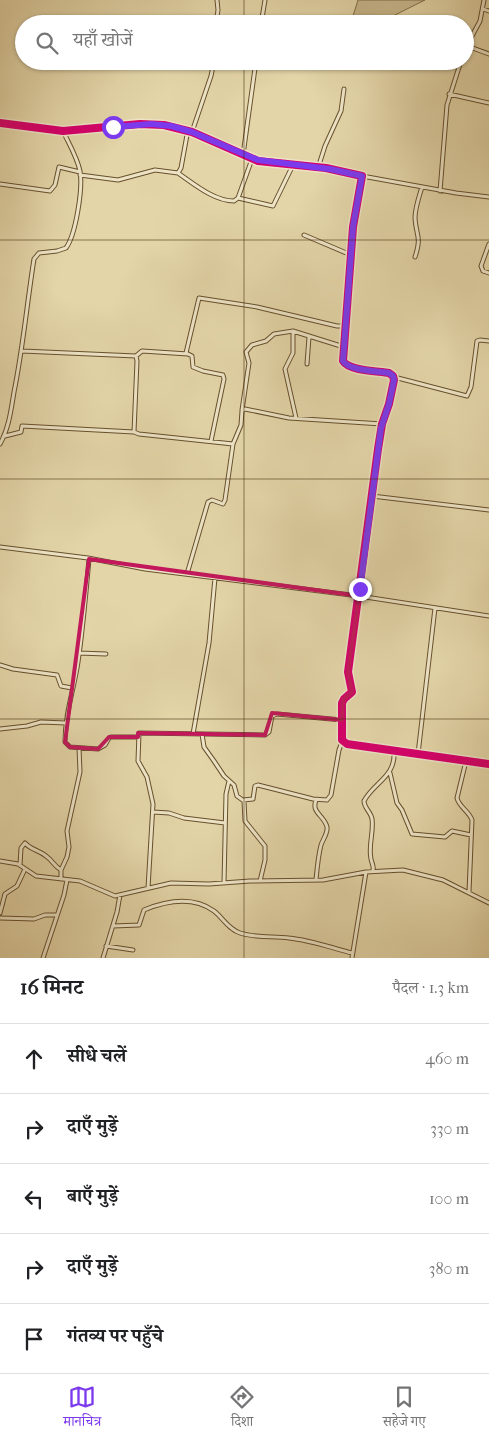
<!DOCTYPE html>
<html lang="hi">
<head>
<meta charset="utf-8">
<style>
	:root { --surface:#fff; --page:#f2f2f2; --text:#202124; --muted:#757577; --line:#e0e0e0; --accent:#7c3aed }
	body { margin:0; font-family:"IM FELL French Canon","Noto Serif Devanagari",serif; background:var(--page); color:var(--text) }
	.stop { position:absolute; width:15px; height:15px; margin:-11px; border:4px solid #7c3aed; border-radius:50%; background:#fff }
	.stop.end { background:#7c3aed; border-color:#fff; box-shadow:0 1px 5px #0008 }
	.list { margin:0; padding:0; list-style:none }
	h2 { display:flex; justify-content:space-between; align-items:center; height:65px; margin:0; padding:0 20px; font-size:21px }
	h2 small { font-size:16px; font-weight:400; color:var(--muted) }
	.list li { display:grid; grid-template-columns:32px 1fr auto; gap:15px; align-items:center; box-sizing:border-box; height:70px; padding:0 20px; border-top:1px solid var(--line) }
	.list b { display:block; font-size:19px; white-space:nowrap }
	.list em { font-size:16px; font-style:normal; color:var(--muted) }
	.icon { flex:none; width:28px; height:28px; fill:none; stroke:currentColor; stroke-width:2; stroke-linecap:round; stroke-linejoin:round }
	.map { position:relative; flex:none; width:489px; height:958px; overflow:hidden }
	.search { position:absolute; background:var(--surface); box-shadow:0 1px 4px #0004; left:15px; right:15px; top:15px; height:55px; display:flex; align-items:center; gap:12px; box-sizing:border-box; padding:0 18px; border-radius:28px; color:var(--muted); font-size:19px }
	.sheet { height:415px; background:var(--surface) }
	nav { display:flex; justify-content:space-around; align-items:center; box-sizing:border-box; height:70px; border-top:1px solid var(--line); background:var(--surface); font-size:14px; color:var(--muted) }
	nav a { display:grid; justify-items:center; gap:2px }
	nav .on { color:var(--accent) }
	.map>svg:first-child { display:block }
	.green { fill:#c7b78c; stroke:#826e48 }
	.lines { fill:none; stroke-linecap:round; stroke-linejoin:round }
	.minor-casing { stroke:#67502e; stroke-width:5 }
	.minor { stroke:#ede4c6; stroke-width:3 }
	.cycleway-casing { stroke:#ede4c6; stroke-width:11 }
	.cycleway { stroke:#d6006c; stroke-width:8 }
	.route { stroke:#7c3aed; stroke-width:6 }
	.marked { fill:none; stroke:#c2185b; stroke-width:4; stroke-linejoin:round }
	.grid { fill:none; stroke:#3e2405; stroke-width:1; stroke-opacity:0.55 }
</style>
</head>
<body>
<div class="map">
<svg width="489" height="958" viewBox="0 0 489 958">
	<rect width="100%" height="100%" fill="#e3d5a8"/>
	<filter id="stains"><feTurbulence type="fractalNoise" baseFrequency=".004" numOctaves="4"/><feColorMatrix values="0 0 0 0 .2 0 0 0 0 .09 0 0 0 0 .02 0 0 0 .5 -.17"/></filter>
	<radialGradient id="worn" r=".72"><stop offset=".6" stop-color="#630" stop-opacity="0"/><stop offset="1" stop-color="#630" stop-opacity=".3"/></radialGradient>
	<!-- green -->
	<path class="green" d="M358 0H425L383 21 353 16Z"/>
	<g class="lines">
		<defs>
			<path id="minor" d="M483 9 489 11
				M216 24 218 10 217 0
				M261 24 265 0
				M467 46 489 54
				M465 49 480 21 484 0
				M449 94 489 103
				M0 123 63 131 140 124 164 125 192 132 258 161 326 168 362 176 353 227 343 361C349 371 377 371 389 373L393 376 394 380 389 404 382 424 378 449 348 672 352 692 344 699 342 703V740L347 744 489 764
				M192 132 211 76 214 61
				M243 155 256 61
				M318 168 325 146 341 111 344 89
				M178 173C194 184 214 201 234 201L238 198 252 159
				M80 175 118 180 155 170 178 173 181 168 187 135 190 132
				M362 176 456 193 489 197
				M0 184 50 191 55 185 59 167 80 172
				M440 191 447 105 461 61
				M238 198 273 206 293 165
				M304 235 351 255
				M489 244 481 266 483 271 489 273
				M415 257C422 236 416 236 415 218 415 208 419 197 422 187
				M293 331V353L285 369 296 418
				M22 351 136 356 137 361 134 432 139 434 233 444 225 500 223 504 212 500 208 502 187 574
				M186 353 199 298 257 307 337 326H346
				M136 356 142 351 188 354 192 356 193 367 203 371 223 375 224 379 211 441
				M307 364 309 337
				M394 377 467 396 471 387 477 341 480 340 489 341
				M242 410 249 363 246 352 252 345 266 341 274 334 293 331 344 347
				M5 436 21 432 22 426 134 432
				M0 444C9 428 11 410 14 392 23 348 27 303 34 259L39 253 57 251 66 248C76 234 83 188 80 171 77 157 69 144 63 131
				M233 444 241 425 242 411 245 409 289 418 382 424
				M372 496 489 510
				M0 547 88 558 145 569 359 596 489 616
				M89 559C86 593 83 628 78 662 74 690 65 712 65 742L70 747 98 749 105 745 109 738 111 737H138
				M79 653 106 654
				M0 665 13 669 57 675 61 686 72 688
				M0 729 27 726 41 722 66 723
				M193 734 209 643 215 578
				M202 734 204 747 214 761 224 776 234 785 237 796 244 801 245 821 265 846V860L260 881
				M418 754 435 608
				M466 761 457 798C459 807 469 811 472 820L469 892
				M390 773 397 803 402 810 412 834 445 837 452 831 471 835
				M243 800 253 799 255 786 258 785 313 799 327 800 331 795 339 750 342 742
				M316 800C311 813 324 815 327 827 328 833 323 839 321 845 318 857 317 869 316 880
				M153 812 169 813 184 818 225 823
				M0 861 18 864 36 876 80 881 115 896 171 883 209 884 250 881 323 880 366 872 403 870 443 880 489 903
				M20 865 21 848 25 843C31 850 39 850 46 856 53 861 53 865 61 870
				M373 870C374 866 372 864 371 859 368 846 374 832 372 819 371 812 364 808 364 801 374 782 396 777 394 751
				M61 879V870L67 857 69 847 67 831 80 772 79 748
				M224 883 226 794 229 781
				M148 888 153 804 147 777 138 761 139 733 265 735 269 732 272 716 277 714 342 720
				M0 913 5 894 17 886 25 869
				M0 918 34 919 45 915H57
				M113 926 139 925 144 910C166 901 193 896 214 911 223 918 228 929 240 933 256 938 273 936 289 938 310 940 332 948 352 953
				M106 946 133 950
				M43 958 64 895 67 880
				M103 958 117 912 120 895
				M352 958 366 872"/>
		</defs>
		<!-- minor casing -->
		<use href="#minor" class="minor-casing"/>
		<!-- minor -->
		<use href="#minor" class="minor"/>
		<defs>
			<path id="cycleway" d="M0 123 63 131 140 124 164 125 192 132 258 161 326 168 362 176 353 227 343 361C349 371 377 371 389 373L393 376 394 380 389 404 382 424 378 449 348 672 352 692 344 699 342 703V740L347 744 489 764"/>
		</defs>
		<!-- cycleway casing -->
		<use href="#cycleway" class="cycleway-casing"/>
		<!-- cycleway -->
		<use href="#cycleway" class="cycleway"/>
	</g>
	<g class="lines">
		<!-- route -->
		<path class="route" d="M113 127 151 124 171 126 192 132 258 160 330 169 362 176 353 227 343 361C349 371 378 371 389 373L393 376 394 380 389 404 381 428 360 589"/>
	</g>
	<!-- marked area -->
	<path class="marked" d="M89 559 359 596 348 672 352 692 343 700 342 720 272 713 265 735 138 733V737H109L98 749 70 747 65 742Z"/>
	<!-- grid -->
	<path class="grid" d="M244 0V24M244 61V958M0 240H489M0 479H489M0 719H489"/>
	<rect width="100%" height="100%" filter="url(#stains)"/>
	<rect width="100%" height="100%" fill="url(#worn)"/>
</svg>
<div class="stop" style="left:113px;top:127px"></div>
<div class="stop end" style="left:360px;top:589px"></div>
<div class="search"><svg class="icon" aria-label="search" viewBox="0 0 24 24"><circle cx="10" cy="10" r="6"/><path d="M15 15l6 6"/></svg>यहाँ खोजें</div>
</div>
<section class="sheet">
<h2>16 मिनट<small>पैदल · 1.3 km</small></h2>
<ul class="list">
<li><svg class="icon" aria-label="ahead" viewBox="0 0 24 24"><path d="M12 20V5M6 11l6-6 6 6"/></svg><div><b>सीधे चलें</b></div><em>460 m</em></li>
<li><svg class="icon" aria-label="right" viewBox="0 0 24 24"><path d="M7 20v-9h11M14 6l5 5-5 5"/></svg><div><b>दाएँ मुड़ें</b></div><em>330 m</em></li>
<li><svg class="icon" aria-label="left" viewBox="0 0 24 24"><path d="M17 20v-9H6M10 6l-5 5 5 5"/></svg><div><b>बाएँ मुड़ें</b></div><em>100 m</em></li>
<li><svg class="icon" aria-label="right" viewBox="0 0 24 24"><path d="M7 20v-9h11M14 6l5 5-5 5"/></svg><div><b>दाएँ मुड़ें</b></div><em>380 m</em></li>
<li><svg class="icon" aria-label="arrive" viewBox="0 0 24 24"><path d="M6 21V4h12l-3 4 3 4H6"/></svg><div><b>गंतव्य पर पहुँचे</b></div></li>
</ul>
</section>
<nav>
<a class="on"><svg class="icon" aria-label="map" viewBox="0 0 24 24"><path d="M3 6l6-2 6 2 6-2v14l-6 2-6-2-6 2zM9 4v14M15 6v14"/></svg>मानचित्र</a>
<a><svg class="icon" aria-label="directions" viewBox="0 0 24 24"><path d="M12 3l9 9-9 9-9-9zM9 14v-3h6M13 9l2 2-2 2"/></svg>दिशा</a>
<a><svg class="icon" aria-label="saved" viewBox="0 0 24 24"><path d="M7 4h10v16l-5-4-5 4z"/></svg>सहेजे गए</a>
</nav>
</body>
</html>
